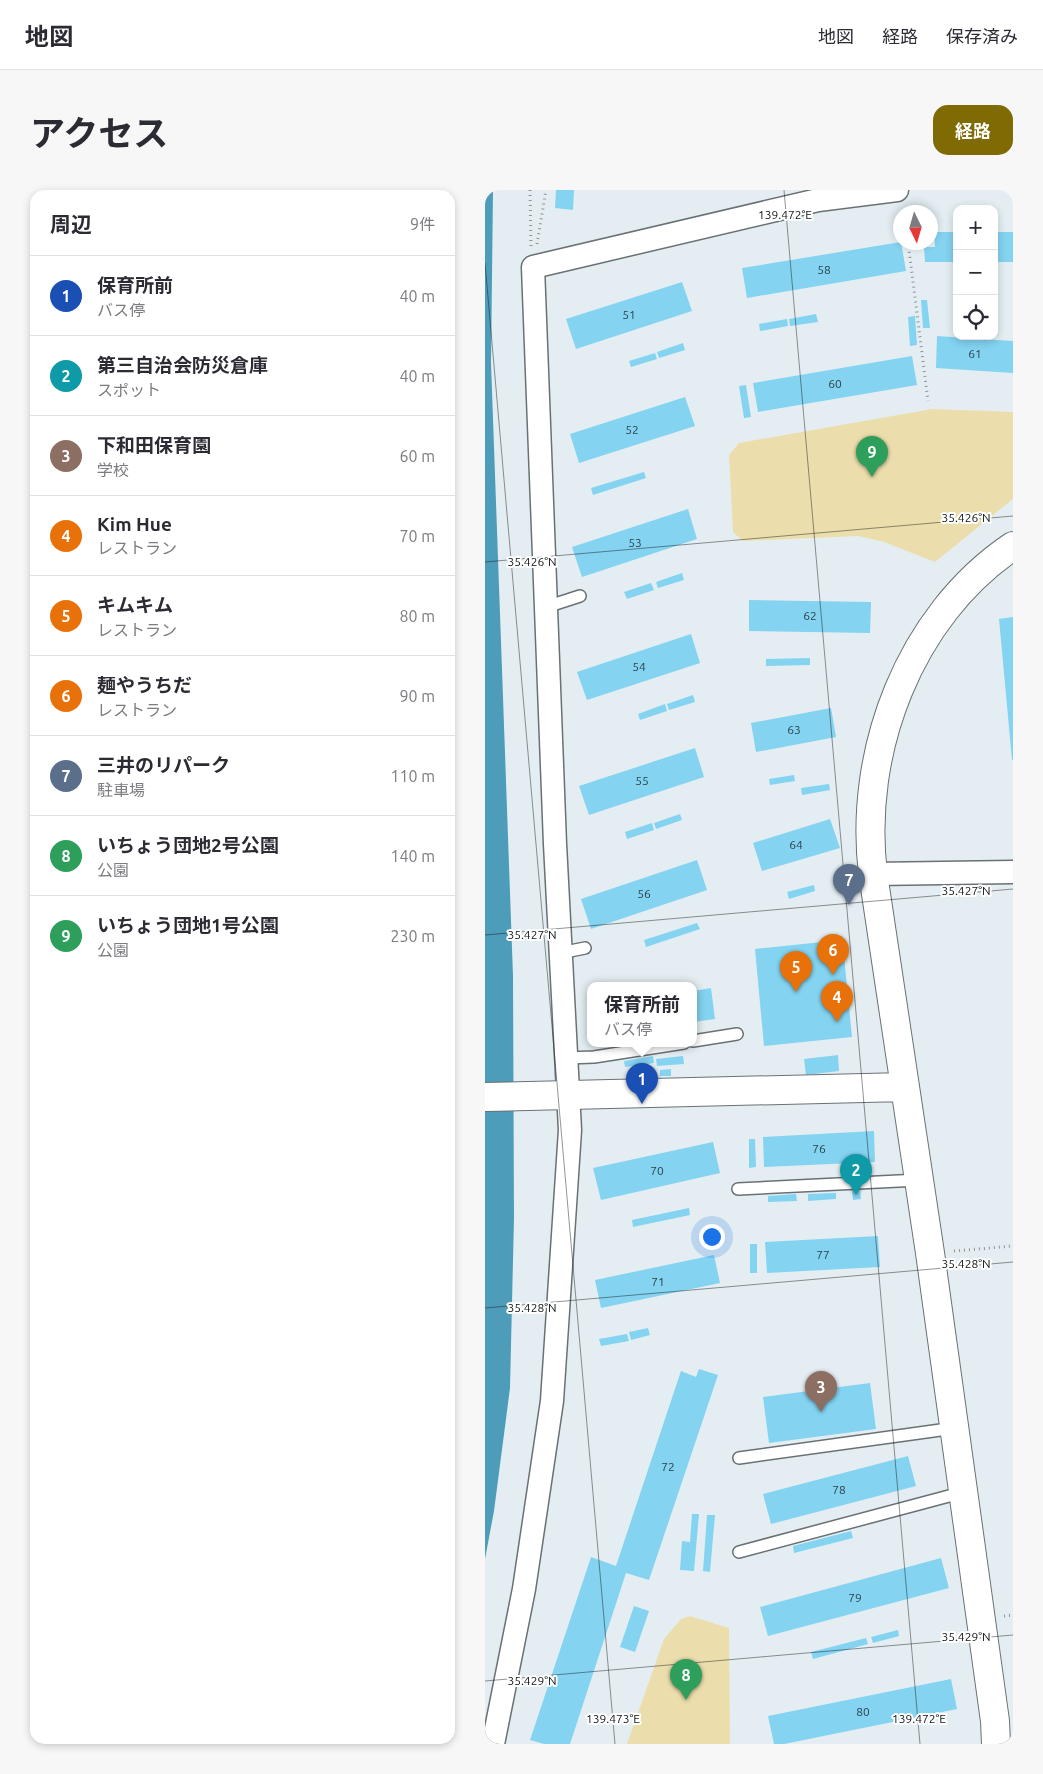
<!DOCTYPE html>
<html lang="ja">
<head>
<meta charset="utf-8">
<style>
	:root { --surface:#fff; --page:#f7f7f7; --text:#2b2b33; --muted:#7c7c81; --line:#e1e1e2; --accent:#806a03 }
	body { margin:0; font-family:Ubuntu,"Noto Sans JP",sans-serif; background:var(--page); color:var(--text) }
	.controls { position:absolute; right:15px; top:15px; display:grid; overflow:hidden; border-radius:10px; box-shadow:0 2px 8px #0003 }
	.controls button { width:45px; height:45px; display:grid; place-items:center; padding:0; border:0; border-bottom:1px solid var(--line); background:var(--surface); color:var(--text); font:25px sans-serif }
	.compass { position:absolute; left:408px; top:15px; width:45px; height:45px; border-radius:50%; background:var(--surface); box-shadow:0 2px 8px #0003; rotate:175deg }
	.you { position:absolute; left:226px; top:1046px; width:18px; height:18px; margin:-12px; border:4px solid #fff; border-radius:50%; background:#1a73e8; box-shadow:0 0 0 8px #1a73e833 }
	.badge { display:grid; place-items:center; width:32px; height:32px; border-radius:50%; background:var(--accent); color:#fff; font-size:16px; font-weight:700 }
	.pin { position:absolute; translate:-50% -41px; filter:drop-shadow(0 1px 2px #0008) }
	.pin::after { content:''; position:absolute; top:26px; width:18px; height:15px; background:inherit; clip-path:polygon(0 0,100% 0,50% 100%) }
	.popup { position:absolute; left:102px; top:792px; width:110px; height:65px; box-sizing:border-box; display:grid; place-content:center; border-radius:10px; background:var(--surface); filter:drop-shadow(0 1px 4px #0005); font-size:16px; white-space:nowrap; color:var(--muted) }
	.popup b { font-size:19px; color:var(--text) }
	.popup::after { content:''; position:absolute; left:50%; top:100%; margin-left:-10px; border:10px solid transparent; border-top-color:var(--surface) }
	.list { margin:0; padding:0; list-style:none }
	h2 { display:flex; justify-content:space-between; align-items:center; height:65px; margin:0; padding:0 20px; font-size:21px }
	h2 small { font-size:16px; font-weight:400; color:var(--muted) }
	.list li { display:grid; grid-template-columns:32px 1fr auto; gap:15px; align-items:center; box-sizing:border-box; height:80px; padding:0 20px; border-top:1px solid var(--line) }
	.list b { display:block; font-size:19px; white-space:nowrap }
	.list p { margin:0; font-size:16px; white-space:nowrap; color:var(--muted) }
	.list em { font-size:16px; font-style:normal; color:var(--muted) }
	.icon { flex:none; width:28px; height:28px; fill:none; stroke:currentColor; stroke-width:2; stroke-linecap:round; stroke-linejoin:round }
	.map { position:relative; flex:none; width:528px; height:1554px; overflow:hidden; border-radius:15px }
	header { display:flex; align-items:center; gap:30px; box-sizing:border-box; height:70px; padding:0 25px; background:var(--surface); border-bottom:1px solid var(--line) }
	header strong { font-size:24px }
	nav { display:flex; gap:28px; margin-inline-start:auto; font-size:18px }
	.intro { display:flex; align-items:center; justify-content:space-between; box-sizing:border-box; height:120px; padding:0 30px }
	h1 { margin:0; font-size:35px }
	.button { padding:12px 22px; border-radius:15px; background:var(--accent); color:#fff; font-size:18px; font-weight:700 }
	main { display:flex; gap:30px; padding:0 30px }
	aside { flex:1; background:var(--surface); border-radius:15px; box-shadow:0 2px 8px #0003 }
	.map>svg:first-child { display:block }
	.green { fill:#ecdeac }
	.water { fill:#4d9dba }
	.building { fill:#83d3f1 }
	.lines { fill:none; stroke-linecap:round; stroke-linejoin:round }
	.service-casing { stroke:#697174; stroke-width:14 }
	.minor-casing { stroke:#697174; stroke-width:25 }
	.tertiary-casing { stroke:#697174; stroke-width:30 }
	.path { stroke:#8d9497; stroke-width:3; stroke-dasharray:1 4; stroke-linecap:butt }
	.service { stroke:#fff; stroke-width:11 }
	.minor { stroke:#fff; stroke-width:22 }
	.tertiary { stroke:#fff; stroke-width:28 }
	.ticks { fill:none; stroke:#101314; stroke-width:1; stroke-opacity:0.45 }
	.labels { text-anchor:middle; stroke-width:4; stroke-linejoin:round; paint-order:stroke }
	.number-label { font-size:12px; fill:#2d434b }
	.ticks-label { font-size:12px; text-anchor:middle; fill:#101314; stroke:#fff; stroke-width:4; stroke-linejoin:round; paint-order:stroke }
</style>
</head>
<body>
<header>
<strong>地図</strong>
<nav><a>地図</a><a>経路</a><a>保存済み</a></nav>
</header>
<div class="intro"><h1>アクセス</h1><a class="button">経路</a></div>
<main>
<aside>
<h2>周辺<small>9件</small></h2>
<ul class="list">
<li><span class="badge" style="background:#1a4fb4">1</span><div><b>保育所前</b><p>バス停</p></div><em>40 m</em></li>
<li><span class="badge" style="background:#0f9aa8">2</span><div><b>第三自治会防災倉庫</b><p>スポット</p></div><em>40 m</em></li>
<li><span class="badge" style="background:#8d6e63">3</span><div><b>下和田保育園</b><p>学校</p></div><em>60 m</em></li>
<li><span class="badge" style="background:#e8710a">4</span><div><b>Kim Hue</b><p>レストラン</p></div><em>70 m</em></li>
<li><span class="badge" style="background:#e8710a">5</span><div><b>キムキム</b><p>レストラン</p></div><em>80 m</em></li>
<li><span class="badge" style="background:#e8710a">6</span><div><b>麺やうちだ</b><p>レストラン</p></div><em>90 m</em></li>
<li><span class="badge" style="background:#5c6f8a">7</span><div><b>三井のリパーク</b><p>駐車場</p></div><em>110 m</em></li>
<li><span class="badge" style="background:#2e9e5b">8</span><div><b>いちょう団地2号公園</b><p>公園</p></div><em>140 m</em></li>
<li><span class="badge" style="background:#2e9e5b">9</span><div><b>いちょう団地1号公園</b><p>公園</p></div><em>230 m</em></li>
</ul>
</aside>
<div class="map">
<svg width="528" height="1554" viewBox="0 0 528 1554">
	<rect width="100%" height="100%" fill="#e4eef2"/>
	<!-- green -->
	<path class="green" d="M447 219 528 222V309L450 372 399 352 373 346 258 351 248 342 244 265 254 253Z
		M205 1426 244 1438 245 1554H142L179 1449 196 1429Z"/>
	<!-- water -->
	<path class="water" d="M0 0H8L6 173 28 786 29 1028 25 1198 9 1321 0 1369Z"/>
	<!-- building -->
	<path class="building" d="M71 0H89L88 20 70 18Z
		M449 42H472V72H440L439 57H450Z
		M509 42H528V72H509Z
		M416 52 421 81 262 108 257 78Z
		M197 92 207 121 91 159 81 129Z
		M436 110H442L445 138H438Z
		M331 124 333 132 305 136 304 129Z
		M430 126 432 155 425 156 423 127Z
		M302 129 303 136 275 141 274 134Z
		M452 146 528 151V183L451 178Z
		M198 153 200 160 174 168 172 162Z
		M170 163 172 169 146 177 144 171Z
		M427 166 432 195 273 222 268 193Z
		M261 195 266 227 259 228 254 196Z
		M200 207 210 236 94 273 85 244Z
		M159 282 161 288 108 305 106 298Z
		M203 319 212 349 97 387 87 357Z
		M197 383 199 390 173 398 171 392Z
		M166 393 169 400 142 409 139 402Z
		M264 410 386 412 385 443 264 441Z
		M528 427V570H527L514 429Z
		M206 444 215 473 102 510 92 482Z
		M325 468V475L281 476V469Z
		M208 505 210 512 184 520 182 514Z
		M180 514 182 521 155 530 153 524Z
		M346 518 351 547 271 562 266 533Z
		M210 558 219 587 104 625 94 596Z
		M309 585 310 591 285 595 284 589Z
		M344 594 345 600 317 605 316 598Z
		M195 624 197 630 171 639 169 633Z
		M345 629 355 658 277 681 268 653Z
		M167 633 169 640 142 649 140 642Z
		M212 670 222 700 106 739 96 709Z
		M329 695 330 701 304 709 302 702Z
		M212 733 215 739 161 757 159 750Z
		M357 746 367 847 279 856 270 759 337 752V748Z
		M226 798 230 829 208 832V801Z
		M353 865 354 881 321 885 319 869Z
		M168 866 169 873 140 877 139 871Z
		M198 866 199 874 172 876 171 869Z
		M186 879V886H175V880Z
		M389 941 390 972 279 977 278 947Z
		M264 949H270L271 977 264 978Z
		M228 952 235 983 116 1010 108 978Z
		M375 1000 376 1009 368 1010 367 1001Z
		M351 1003V1009L323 1011V1004Z
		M311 1004 312 1011 283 1012V1006Z
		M204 1018 205 1025 148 1037 147 1030Z
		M393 1046 395 1077 282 1083 280 1052Z
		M265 1054H272V1083H265Z
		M229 1065 235 1093 116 1118 110 1090Z
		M163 1138 165 1145 146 1150 144 1142Z
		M142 1144 144 1151 116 1156 114 1149Z
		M214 1179 233 1185 164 1390 141 1383 85 1554H59L45 1550 106 1367 131 1376 196 1181 211 1187Z
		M385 1193 391 1239 284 1253 278 1207Z
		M423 1266 431 1296 286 1334 278 1304Z
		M207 1324H214L209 1381 195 1380 197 1351 205 1352Z
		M222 1325H230L225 1382 218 1381Z
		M366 1341 368 1348 309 1363 308 1356Z
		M456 1368 464 1398 283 1446 275 1417Z
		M149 1416 164 1421 150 1462 135 1457Z
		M413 1440 414 1446 388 1453 386 1447Z
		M381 1448 383 1454 328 1469 326 1462Z
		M466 1489 472 1519 299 1554H289L283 1526Z"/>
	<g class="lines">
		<defs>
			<path id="service" d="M61 417 95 406
				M75 763 100 758
				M208 851 252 844
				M82 868 109 867 199 853
				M253 999 434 990
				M254 1268 470 1238
				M254 1362 479 1302"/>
			<path id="minor" d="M388 684 528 682
				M8 1554 39 1399 67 1211 85 940 70 654 48 77 333 10 412 0"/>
			<path id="tertiary" d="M0 907 420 897
				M511 1554 510 1531 445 1063 388 684C373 562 424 426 528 356"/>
		</defs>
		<!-- service casing -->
		<use href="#service" class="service-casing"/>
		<!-- minor casing -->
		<use href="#minor" class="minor-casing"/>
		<!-- tertiary casing -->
		<use href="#tertiary" class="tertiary-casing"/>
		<!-- path -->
		<path class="path" d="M45 0 46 57
			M423 52 443 211
			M52 54 61 0
			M469 1061 528 1056
			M519 1426 528 1425"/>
		<!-- service -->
		<use href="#service" class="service"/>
		<!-- minor -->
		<use href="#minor" class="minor"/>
		<!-- tertiary -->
		<use href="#tertiary" class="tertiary"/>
	</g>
	<!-- ticks -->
	<path class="ticks" d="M299 0 435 1554M0 73 130 1554M0 372 528 326M0 745 528 699M0 1118 528 1072M0 1491 528 1445"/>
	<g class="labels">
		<!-- number labels -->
		<g class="number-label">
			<text x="339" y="84">58</text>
			<text x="144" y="129">51</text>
			<text x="490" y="168">61</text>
			<text x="350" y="198">60</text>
			<text x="147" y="244">52</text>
			<text x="150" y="357">53</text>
			<text x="325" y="430">62</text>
			<text x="154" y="481">54</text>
			<text x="309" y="544">63</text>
			<text x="157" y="595">55</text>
			<text x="311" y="659">64</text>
			<text x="159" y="708">56</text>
			<text x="334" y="963">76</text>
			<text x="172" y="985">70</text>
			<text x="338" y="1069">77</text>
			<text x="173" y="1096">71</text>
			<text x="183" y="1281">72</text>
			<text x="354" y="1304">78</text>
			<text x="370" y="1412">79</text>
			<text x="378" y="1526">80</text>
		</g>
	</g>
	<g class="ticks-label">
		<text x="300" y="29">139.472°E</text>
		<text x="481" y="332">35.426°N</text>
		<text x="47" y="376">35.426°N</text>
		<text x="481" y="705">35.427°N</text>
		<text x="47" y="749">35.427°N</text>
		<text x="481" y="1078">35.428°N</text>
		<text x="47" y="1122">35.428°N</text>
		<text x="481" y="1451">35.429°N</text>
		<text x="47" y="1495">35.429°N</text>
		<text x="128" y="1533">139.473°E</text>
		<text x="434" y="1533">139.472°E</text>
	</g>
</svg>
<div class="controls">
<button>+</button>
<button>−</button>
<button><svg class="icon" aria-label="locate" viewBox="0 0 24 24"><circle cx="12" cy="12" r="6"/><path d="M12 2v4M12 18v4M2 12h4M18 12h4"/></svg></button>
</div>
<svg class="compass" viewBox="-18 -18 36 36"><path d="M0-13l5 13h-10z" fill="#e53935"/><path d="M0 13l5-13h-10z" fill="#7c7c81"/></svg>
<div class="you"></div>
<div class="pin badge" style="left:157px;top:914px;background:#1a4fb4">1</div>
<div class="popup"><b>保育所前</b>バス停</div>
<div class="pin badge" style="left:371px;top:1005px;background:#0f9aa8">2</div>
<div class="pin badge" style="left:336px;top:1222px;background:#8d6e63">3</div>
<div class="pin badge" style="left:352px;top:832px;background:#e8710a">4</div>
<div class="pin badge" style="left:311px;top:802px;background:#e8710a">5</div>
<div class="pin badge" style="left:348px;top:785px;background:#e8710a">6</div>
<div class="pin badge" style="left:364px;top:715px;background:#5c6f8a">7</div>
<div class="pin badge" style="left:201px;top:1510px;background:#2e9e5b">8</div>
<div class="pin badge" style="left:387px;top:287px;background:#2e9e5b">9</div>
</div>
</main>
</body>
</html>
